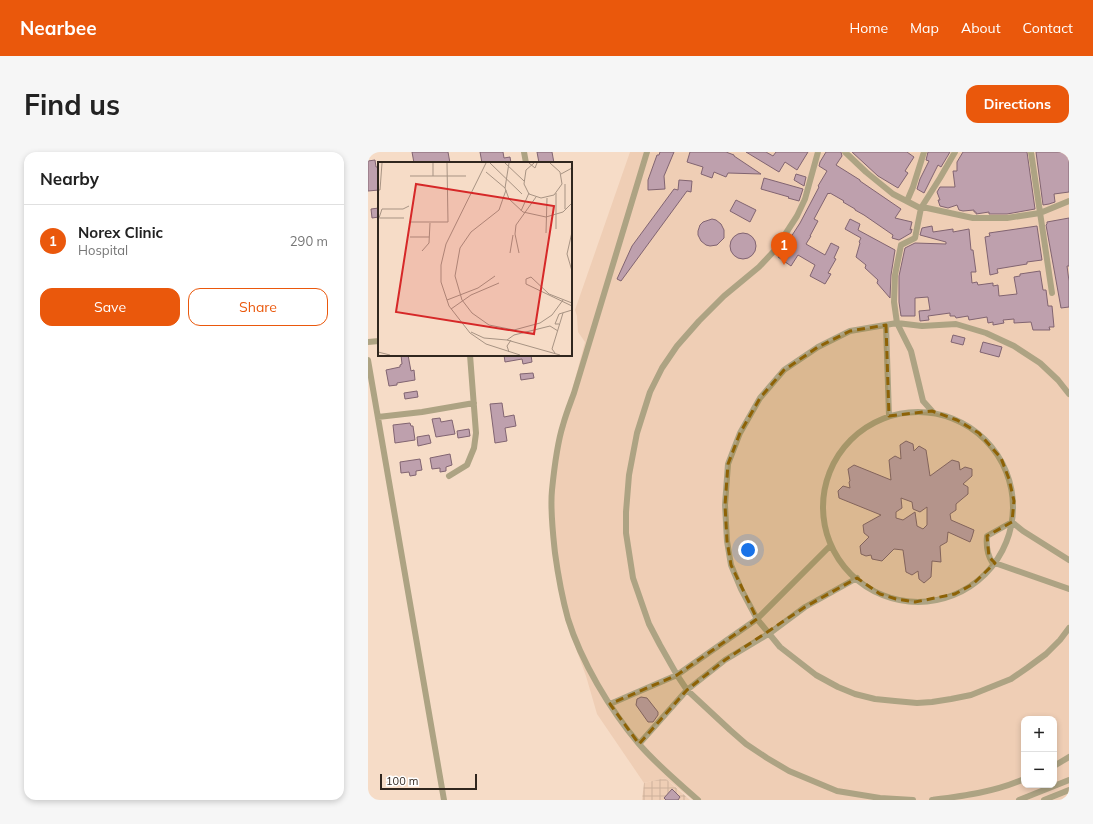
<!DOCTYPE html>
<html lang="en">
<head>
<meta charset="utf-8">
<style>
	:root { --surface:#fff; --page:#f6f6f6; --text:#222; --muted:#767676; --line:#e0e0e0; --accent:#ea580c }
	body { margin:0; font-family:Mulish,sans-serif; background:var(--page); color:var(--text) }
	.controls { position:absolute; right:12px; bottom:12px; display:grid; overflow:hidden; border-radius:8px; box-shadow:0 2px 6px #0003 }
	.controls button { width:36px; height:36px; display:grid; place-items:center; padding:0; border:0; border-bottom:1px solid var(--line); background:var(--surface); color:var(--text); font:20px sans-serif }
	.scale { position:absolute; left:12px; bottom:10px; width:97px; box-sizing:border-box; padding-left:4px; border:2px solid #30261e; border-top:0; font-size:11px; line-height:14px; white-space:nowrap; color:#30261e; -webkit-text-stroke:3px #fff; paint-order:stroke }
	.you { position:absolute; left:380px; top:398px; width:14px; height:14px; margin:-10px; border:3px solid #fff; border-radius:50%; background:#1a73e8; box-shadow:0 0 0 6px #1a73e833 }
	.badge { display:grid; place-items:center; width:26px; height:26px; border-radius:50%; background:var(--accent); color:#fff; font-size:13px; font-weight:700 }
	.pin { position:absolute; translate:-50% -33px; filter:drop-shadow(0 1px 2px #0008) }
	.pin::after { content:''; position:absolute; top:21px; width:14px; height:12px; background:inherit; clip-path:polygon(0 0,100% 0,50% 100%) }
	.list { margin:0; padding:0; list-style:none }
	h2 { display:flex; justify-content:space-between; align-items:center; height:52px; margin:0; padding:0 16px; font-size:17px }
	h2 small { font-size:13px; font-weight:400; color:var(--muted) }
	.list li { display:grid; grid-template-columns:26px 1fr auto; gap:12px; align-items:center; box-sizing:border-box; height:72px; padding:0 16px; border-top:1px solid var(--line) }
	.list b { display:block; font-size:15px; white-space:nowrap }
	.list p { margin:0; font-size:13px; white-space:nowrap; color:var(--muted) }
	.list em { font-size:13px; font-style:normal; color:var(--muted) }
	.actions { display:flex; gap:8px; padding:12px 16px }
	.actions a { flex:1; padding:9px 0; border:1px solid var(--accent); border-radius:12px; text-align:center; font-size:14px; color:var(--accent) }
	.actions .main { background:var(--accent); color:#fff }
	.map { position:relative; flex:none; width:701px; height:648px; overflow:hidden; border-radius:12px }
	header { display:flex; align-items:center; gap:24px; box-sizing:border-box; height:56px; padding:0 20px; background:var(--accent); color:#fff }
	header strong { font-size:19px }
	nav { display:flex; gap:22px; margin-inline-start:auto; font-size:14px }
	.intro { display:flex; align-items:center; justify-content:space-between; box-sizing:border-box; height:96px; padding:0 24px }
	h1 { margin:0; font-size:28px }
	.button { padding:10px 18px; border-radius:12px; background:var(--accent); color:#fff; font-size:14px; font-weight:700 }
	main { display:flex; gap:24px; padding:0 24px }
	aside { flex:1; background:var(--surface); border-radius:12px; box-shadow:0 2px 6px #0003 }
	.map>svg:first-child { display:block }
	.built { fill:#efceb5; fill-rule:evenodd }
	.industrial { fill:url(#industrial-grid) }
	.building { fill:#bea0ad; stroke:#816471; fill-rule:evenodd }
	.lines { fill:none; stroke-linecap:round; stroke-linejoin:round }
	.minor { stroke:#ada383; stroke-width:6 }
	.marked { fill:#8d6206; fill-opacity:0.2; stroke:#8d6206; stroke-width:3; stroke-dasharray:8 5; stroke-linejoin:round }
	.inset-road { fill:none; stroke:#a79383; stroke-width:1 }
	.view { fill:#d62828; fill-opacity:0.15; stroke:#d62828; stroke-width:2 }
	.inset-edge { fill:none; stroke:#30261e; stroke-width:2 }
</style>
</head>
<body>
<header>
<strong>Nearbee</strong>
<nav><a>Home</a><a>Map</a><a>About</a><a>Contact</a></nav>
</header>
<div class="intro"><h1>Find us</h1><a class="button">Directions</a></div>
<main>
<aside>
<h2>Nearby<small></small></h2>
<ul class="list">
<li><span class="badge">1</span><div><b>Norex Clinic</b><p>Hospital</p></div><em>290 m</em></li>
</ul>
<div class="actions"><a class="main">Save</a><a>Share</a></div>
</aside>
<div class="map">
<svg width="701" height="648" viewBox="0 0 701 648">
	<defs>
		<pattern id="industrial-grid" width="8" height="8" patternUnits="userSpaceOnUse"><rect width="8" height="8" fill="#efceb5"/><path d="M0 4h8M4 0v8" fill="none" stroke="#cdb19b"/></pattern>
	</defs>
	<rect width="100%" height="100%" fill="#f6dcc7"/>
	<!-- built -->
	<path class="built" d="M262 0H701V648H325L297 626 276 631 229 562 218 524 198 469 185 395V322L196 268 217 190 210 180 209 164 207 158ZM656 567H686V633H656Z"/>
	<!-- industrial -->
	<path class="industrial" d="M297 626 322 648H274L276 631Z"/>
	<!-- building -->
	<path class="building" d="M44 0H80L82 11H46Z
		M112 0H135L136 6 142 5 143 11H114Z
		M169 0H184L186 11H171Z
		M292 0H306L296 24 297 37 280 38V28L289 3H291Z
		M322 0H358L366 3V4L393 22 360 21 358 25 346 20 344 26 333 22 335 15 319 10Z
		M378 0H398L405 4 408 0H440L429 18 417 10 411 20Z
		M458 0H473L474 4 468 13 492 28V29L533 57 527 66 544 70 542 78 544 77 543 81 531 88 524 86 525 83 496 63 487 58V57L475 50 476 49 462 41 461 42 460 41 446 67 450 69 442 84H443L438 92 457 103 463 91 471 95 466 106 468 107 460 121 463 122 457 132 442 124 447 113 430 103 423 114 410 105 432 71 451 35 450 34 459 19 451 14 452 10Z
		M484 0H539L546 5 537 19 540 21 530 36 510 24Z
		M560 0H582L573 15 570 13 556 41 549 37 552 27 561 9 558 8Z
		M595 0H659L667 57 639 62H621V60L608 62V60H606V58L595 59 591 58 589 53 580 56 572 54 570 48H572L569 40 572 35H587L585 19H589V10Z
		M668 0H701V40L686 42 687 50 681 52 675 53Z
		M7 8 8 15H11V26H10L11 38 0 39V9Z
		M428 22 438 25 436 34 426 28Z
		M396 26 435 37 431 49 420 46 421 45 393 37Z
		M311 28 324 29 323 40 319 39 253 129 249 127 264 94 306 37 310 38Z
		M368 48 388 58 382 70 362 59Z
		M11 56V65L4 66 3 57Z
		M701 66V114H699L701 129V155L693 156 678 73 679 72V70Z
		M344 67 348 68 353 72 356 78V86L349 93 342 94 338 93 333 89 330 83V79L332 73 335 70Z
		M482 67 492 72 490 78 527 98 523 123 522 146 509 131 510 128 497 116 498 113 488 105 492 91 491 90 493 86 477 77Z
		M564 74 565 80 585 77V80L601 77 603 98H605L608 120H603L604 131 609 130 610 133 625 131V134L630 133 631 144 649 142 646 125 652 124V122L672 119 675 138H678L680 154H684L686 175H681L682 178H665L663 170 646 171V167L635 168 636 171 625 173V170L620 171 619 165 601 168 600 164 588 166 587 164H582V161L560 164 561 168 552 169 551 159 562 158 560 145 547 146V164H533L531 150V124L537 96 547 91 578 92V90L552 83 554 76Z
		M669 74 674 108 659 110V112L629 117 630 121 622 123 617 85 622 84 621 81Z
		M362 94a13 13 0 1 1 26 0a13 13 0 1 1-26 0Z
		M585 183 597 186 595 193 583 190Z
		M615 190 634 195 631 205 612 200Z
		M33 203H40L43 219 46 218 47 228 29 231V233L21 234 18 218 32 215V213L34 212Z
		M136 203H163L164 210 155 212 154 207 137 210Z
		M165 221 166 226 153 228 152 222Z
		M49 239 50 245 37 247 36 241Z
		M134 251 136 265 146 263 148 274 137 276 139 289 127 291 122 252Z
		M72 266 73 270 84 268 87 282 68 285 64 267Z
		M42 271 43 274H45L47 288 27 291 25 273Z
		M101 277 102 284 90 286 89 279Z
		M61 283 63 291 50 294 49 285Z
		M538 289 545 292 546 299 551 294 558 298 562 324 584 308 591 310 592 318 597 315 604 317V324L595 332 600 335V342L588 352V358L582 362 583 368 606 378 604 385 602 390 580 380 579 390 572 394 573 410 564 409 563 425 556 431 551 427 550 419 544 423 538 420 535 398 526 397 514 409 504 407 503 403 498 404 493 402 492 394 501 385 496 381 495 373 513 363 471 346 470 339 475 334 482 336 481 330 482 329 480 317 486 313 523 328 521 308 527 304 533 307 532 293ZM533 346 544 350 545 357 552 360 559 355V373L555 377 549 374 547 360 535 368 528 366V360L534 356Z
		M82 302 84 313 78 315V319L72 320V316L64 317 62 306Z
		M52 307 54 318 48 319V323L42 324 41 320 33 321 32 310Z
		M273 545 279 546 290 560V563L285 570H280L268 553 269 547Z
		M304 637 312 645 310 648H298L296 646Z"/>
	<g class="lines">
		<!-- minor -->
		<path class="minor" d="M156 0 158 11
			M279 0 206 241C202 252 198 262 195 273 189 292 186 318 184 338 182 358 185 382 187 401 190 423 194 445 200 467 213 509 242 558 271 592 289 613 310 630 330 648
			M450 0 437 47 429 64 407 98 391 115 356 144 331 169 309 194 294 216 282 240 269 281 261 323 258 360V381L265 426 281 472 292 493 309 523 319 538 362 578 378 592 399 606 421 619 469 639 512 646 545 648
			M477 0 498 20 525 42 550 55 559 56 605 66H639L672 61 701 49
			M663 0 684 141
			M539 49 545 35 556 0
			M518 173 521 264
			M0 190 11 189
			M0 208 76 648
			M701 242 690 228 672 211 646 194 618 181 588 172 554 174 529 171 482 179 450 195 416 218 392 246 372 281 360 312 357 353 359 389 363 413 373 437 389 467 412 495 448 523 470 535 487 542 507 547 527 549 549 551 564 550 583 547 603 543 643 527 659 516 678 502 692 488 701 476
			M564 259 555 249 543 199 529 171 526 150 527 123 533 93 547 86 553 56 572 26 587 0
			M455 355a95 95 0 1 1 190 0a95 95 0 1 1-190 0Z
			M10 265 54 260 106 251
			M81 324 99 313 106 296 108 281 102 203
			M701 408 655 379 644 370 619 384C618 394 619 402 624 410L701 437
			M242 552 309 523 389 467 462 394
			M271 592 319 538 357 508 402 481 437 455 489 426
			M686 614 701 605
			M564 648C595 644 627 640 656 627
			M651 648 701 628
			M676 648 701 638"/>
	</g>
	<!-- marked area -->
	<path class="marked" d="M518 173 521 264 564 259 589 268 611 281 633 306 641 327 646 349 644 370 619 384 621 405 627 411 605 432 587 442 547 450 528 447 512 442 489 426 437 455 357 508 319 538 271 592 242 552 309 523 389 467 363 413 359 389 357 353 360 312 372 281 392 246 416 218 450 195 482 179Z"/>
	<!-- overview -->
	<g transform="translate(10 10)">
		<rect width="194" height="194" fill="#f6dcc7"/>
		<path class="inset-road" d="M108 1 68 82 63 103V120L71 144 92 171 108 182 142 193M112 1 144 32M127 1 146 19M131 1 127 26 131 37 145 50 168 55 185 50 194 41M151 1 157 6 159 1M156 1 148 8 146 22 151 32 163 36 176 33 184 22 182 10 172 1M108 10 127 26M183 12 194 6M32 14H88M55 14V1M187 22V47M0 28H2L4 1M128 28 121 48 93 70 82 86 77 114 84 138 94 151 111 163 136 168 162 161 174 153 185 138M143 49 151 31M2 56H26M0 59 4 47H25L31 44M32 60H70L69 1M178 67V31M194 70 189 92 194 109M168 71 169 36M32 75H51M44 89 51 81 52 61M132 91 135 73M141 91 137 72 138 63 158 35M69 138 100 126 117 114M194 141 171 132 153 115 148 117V122L194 144M73 147 93 133 121 121M181 162H177L181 152 194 148M93 170 106 176 129 178 182 193M129 178 136 173 172 164 180 169M0 190 12 193M131 190 129 184 133 178M177 191 174 187 185 151"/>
		<path class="view" d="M38 22 176 44 156 172 18 150Z"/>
		<rect width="194" height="194" class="inset-edge"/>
	</g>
</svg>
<div class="controls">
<button>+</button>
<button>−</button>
</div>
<div class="scale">100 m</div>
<div class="you"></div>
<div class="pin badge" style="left:416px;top:113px">1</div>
</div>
</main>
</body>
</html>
